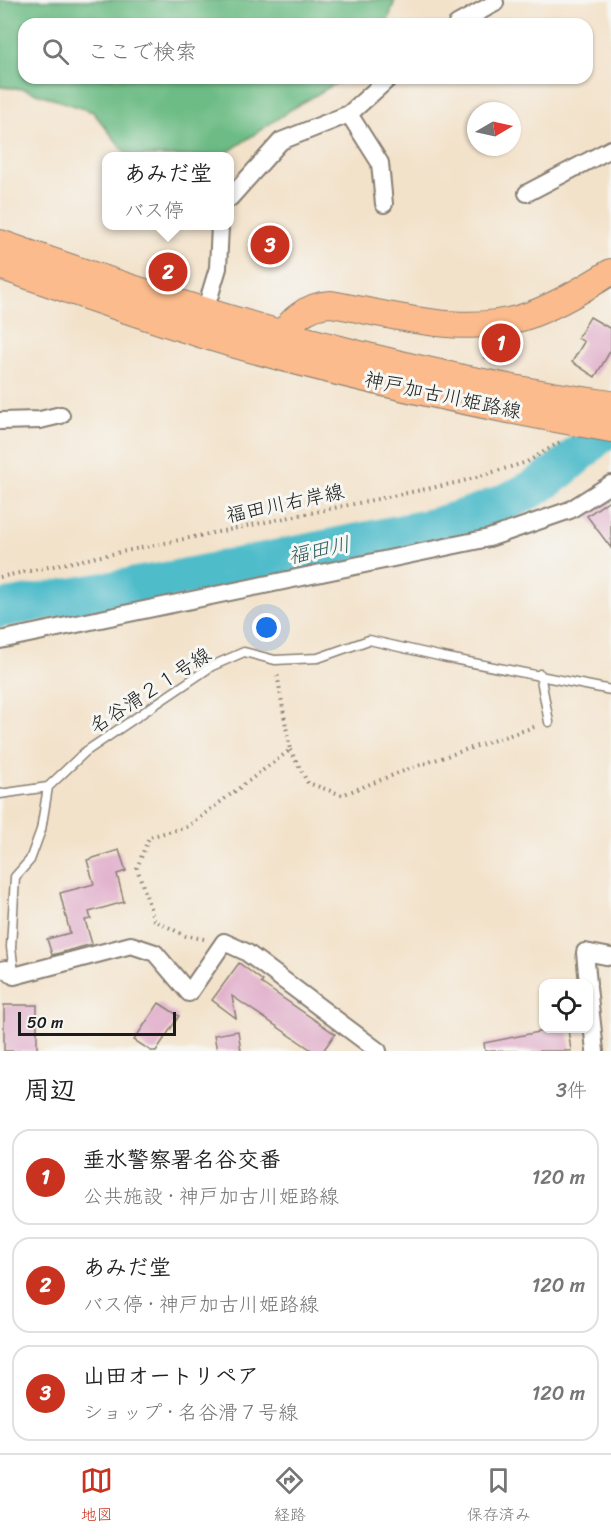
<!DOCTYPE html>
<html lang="ja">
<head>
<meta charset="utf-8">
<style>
	:root { --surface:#fff; --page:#f6f6f6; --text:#222; --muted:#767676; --line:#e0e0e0; --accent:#c8321e }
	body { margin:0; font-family:Sriracha,"Klee One",sans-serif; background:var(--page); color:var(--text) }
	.controls { position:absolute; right:18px; bottom:18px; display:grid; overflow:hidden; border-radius:12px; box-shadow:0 2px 4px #0004 }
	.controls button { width:54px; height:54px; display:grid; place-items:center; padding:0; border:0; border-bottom:2px solid var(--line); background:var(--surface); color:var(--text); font:30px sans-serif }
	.compass { position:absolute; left:467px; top:102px; width:54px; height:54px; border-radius:50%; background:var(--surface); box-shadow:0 2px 4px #0004; rotate:81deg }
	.scale { position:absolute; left:18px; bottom:15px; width:158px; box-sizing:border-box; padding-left:6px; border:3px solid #1c1c1c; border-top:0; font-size:16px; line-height:21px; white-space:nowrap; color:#1c1c1c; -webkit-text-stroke:4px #f6f6f2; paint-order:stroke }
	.you { position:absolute; left:267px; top:628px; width:21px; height:21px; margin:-15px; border:4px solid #fff; border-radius:50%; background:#1a73e8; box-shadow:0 0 0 9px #1a73e833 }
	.badge { display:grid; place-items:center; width:39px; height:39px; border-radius:50%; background:var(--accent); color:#fff; font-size:20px; font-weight:700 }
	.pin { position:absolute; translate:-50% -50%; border:3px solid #fff; box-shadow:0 2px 6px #0006 }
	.popup { position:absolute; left:102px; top:152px; width:132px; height:78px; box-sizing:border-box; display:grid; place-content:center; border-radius:12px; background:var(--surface); filter:drop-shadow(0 2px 4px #0005); font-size:20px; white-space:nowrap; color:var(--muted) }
	.popup b { font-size:22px; color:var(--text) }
	.popup::after { content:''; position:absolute; left:50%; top:100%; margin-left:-12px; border:12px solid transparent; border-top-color:var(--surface) }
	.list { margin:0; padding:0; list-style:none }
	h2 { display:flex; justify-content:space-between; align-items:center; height:78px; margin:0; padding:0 24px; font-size:26px }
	h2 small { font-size:20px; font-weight:400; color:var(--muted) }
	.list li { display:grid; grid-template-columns:39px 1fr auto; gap:18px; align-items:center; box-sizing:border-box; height:96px; margin:0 12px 12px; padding:0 12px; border:2px solid var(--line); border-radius:18px }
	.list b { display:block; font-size:22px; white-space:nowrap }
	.list p { margin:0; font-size:20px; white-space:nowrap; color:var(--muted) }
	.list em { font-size:20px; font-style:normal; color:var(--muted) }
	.icon { flex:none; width:33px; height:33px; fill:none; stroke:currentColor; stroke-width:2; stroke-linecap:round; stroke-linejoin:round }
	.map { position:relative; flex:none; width:611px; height:1051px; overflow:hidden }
	.search { position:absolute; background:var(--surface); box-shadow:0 2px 4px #0004; left:18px; right:18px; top:18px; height:66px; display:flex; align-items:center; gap:15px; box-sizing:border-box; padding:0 21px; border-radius:18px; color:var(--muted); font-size:22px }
	.sheet { height:402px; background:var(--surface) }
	nav { display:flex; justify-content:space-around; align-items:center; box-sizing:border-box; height:84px; border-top:2px solid var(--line); background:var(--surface); font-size:16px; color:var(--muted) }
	nav a { display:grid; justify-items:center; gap:3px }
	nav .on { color:var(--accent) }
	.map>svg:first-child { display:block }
	.forest { fill:#6dbc85; stroke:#446c50; stroke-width:1.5 }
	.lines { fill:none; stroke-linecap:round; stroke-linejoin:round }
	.river { stroke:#4fbcca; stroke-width:38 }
	.building { fill:#e0acc9 }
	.service-casing { stroke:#887f73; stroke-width:11 }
	.minor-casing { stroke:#887f73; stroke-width:20 }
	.primary-casing { stroke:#887f73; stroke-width:28 }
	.path { stroke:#887f73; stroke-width:4; stroke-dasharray:1.5 4.5; stroke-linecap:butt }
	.service { stroke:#fff; stroke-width:8 }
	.minor { stroke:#fff; stroke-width:16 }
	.primary { stroke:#fbbb8c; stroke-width:26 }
	.labels { text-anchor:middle; stroke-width:6; stroke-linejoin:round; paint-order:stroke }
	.street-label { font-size:20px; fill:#1c1c1c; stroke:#f6f6f2 }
	.water-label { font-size:21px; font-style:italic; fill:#305c62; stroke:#f6f6f2 }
</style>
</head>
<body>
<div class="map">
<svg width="611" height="1051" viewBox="0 0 611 1051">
	<rect width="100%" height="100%" fill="#f6f6f2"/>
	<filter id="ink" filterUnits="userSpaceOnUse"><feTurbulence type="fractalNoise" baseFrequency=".0167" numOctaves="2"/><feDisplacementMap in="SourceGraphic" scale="12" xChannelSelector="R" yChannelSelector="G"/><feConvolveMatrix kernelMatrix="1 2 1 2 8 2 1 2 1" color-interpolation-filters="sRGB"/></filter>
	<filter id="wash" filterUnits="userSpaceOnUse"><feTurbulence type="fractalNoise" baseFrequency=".008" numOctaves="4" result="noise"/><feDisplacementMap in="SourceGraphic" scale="24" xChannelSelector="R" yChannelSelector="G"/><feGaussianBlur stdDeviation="1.35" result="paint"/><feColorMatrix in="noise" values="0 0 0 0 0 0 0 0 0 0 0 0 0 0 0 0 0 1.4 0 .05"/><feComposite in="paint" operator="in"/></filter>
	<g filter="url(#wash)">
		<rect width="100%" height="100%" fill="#f3e2ca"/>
		<!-- forest -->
		<path class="forest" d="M0 0H395L387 24H24V78H345L292 109 222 156H128L93 112 24 89 0 87Z"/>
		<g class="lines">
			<!-- river -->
			<path class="river" d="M0 609 171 580 437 526C470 516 503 506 532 489 562 472 586 447 611 424"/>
		</g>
		<g id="blocks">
			<!-- building -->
			<path class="building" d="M590 317 611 329V350L595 377 572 362 584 342 578 338Z
				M511 336 515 337 512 362 485 358 488 339Z
				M611 499V548L587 516Z
				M119 850 126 871 117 874 124 902 89 912 91 919 85 920 92 944 52 955 47 939 70 933 60 893 94 884 87 860Z
				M239 963 263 981 261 983 335 1034 323 1051H313L232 996 236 1018 212 1000Z
				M159 1003 179 1016 156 1051H151L134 1040Z
				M4 1005H37V1051H4Z
				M543 1029H568L571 1051H485L484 1043 544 1031Z
				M238 1031 241 1051H217L214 1035Z"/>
		</g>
	</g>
	<g filter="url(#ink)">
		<use href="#blocks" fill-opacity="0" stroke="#887f73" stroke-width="1.5"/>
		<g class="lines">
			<defs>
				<path id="service" d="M540 674 549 722
					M0 794 48 787 85 752 212 666 244 652 275 660 318 658 369 640 443 657 611 690
					M14 973 11 947 15 877 30 860 41 830 48 787"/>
				<path id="minor" d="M457 24 495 3
					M349 114 380 163 384 204
					M527 193 611 149
					M230 198 281 141 349 114 389 78
					M205 311 218 268 220 226
					M0 421 40 420 61 415
					M0 640 489 538 570 510 611 484
					M0 970 6 969 14 976 131 945 155 953 189 993 224 942 246 952 378 1051
					M588 984 585 952 611 957
					M588 987 595 1051"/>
				<path id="primary" d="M0 243C198 313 402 375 611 404
					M0 266C76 293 152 320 229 343 354 379 483 407 611 429
					M279 345C285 322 307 305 331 304 395 315 467 338 530 315 559 304 585 288 611 272"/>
			</defs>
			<!-- service casing -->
			<use href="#service" class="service-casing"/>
			<!-- minor casing -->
			<use href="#minor" class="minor-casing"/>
			<!-- primary casing -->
			<use href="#primary" class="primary-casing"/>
			<!-- path -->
			<path class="path" d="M0 577 460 482 527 462 560 442
				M290 750 308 783 342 795 414 767 537 726
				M204 939 186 936 154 920 137 868 149 837 187 827 290 750 277 673"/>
			<!-- service -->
			<use href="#service" class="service"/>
			<!-- minor -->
			<use href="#minor" class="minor"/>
			<!-- primary -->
			<use href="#primary" class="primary"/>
		</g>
	</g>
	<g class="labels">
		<!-- street labels -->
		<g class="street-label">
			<text transform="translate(443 395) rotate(12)" y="7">神戸加古川姫路線</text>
			<text transform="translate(285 503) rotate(-12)" y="7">福田川右岸線</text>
			<text transform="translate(150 690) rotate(-33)" y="7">名谷滑２１号線</text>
		</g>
		<!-- water labels -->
		<g class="water-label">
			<text transform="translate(319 550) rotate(-12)" y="7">福田川</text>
		</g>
	</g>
</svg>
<div class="controls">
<button><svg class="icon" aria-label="locate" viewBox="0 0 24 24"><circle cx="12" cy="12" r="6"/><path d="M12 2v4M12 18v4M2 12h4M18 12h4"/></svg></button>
</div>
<svg class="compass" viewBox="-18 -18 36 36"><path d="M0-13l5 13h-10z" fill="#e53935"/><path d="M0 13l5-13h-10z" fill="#767676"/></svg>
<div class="scale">50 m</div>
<div class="you"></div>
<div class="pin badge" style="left:501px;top:343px">1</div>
<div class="pin badge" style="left:168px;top:272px">2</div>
<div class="popup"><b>あみだ堂</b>バス停</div>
<div class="pin badge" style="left:270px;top:245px">3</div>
<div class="search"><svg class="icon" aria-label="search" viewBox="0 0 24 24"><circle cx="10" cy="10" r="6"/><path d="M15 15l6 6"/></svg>ここで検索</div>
</div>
<section class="sheet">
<h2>周辺<small>3件</small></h2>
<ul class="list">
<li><span class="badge">1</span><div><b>垂水警察署名谷交番</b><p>公共施設 · 神戸加古川姫路線</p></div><em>120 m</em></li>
<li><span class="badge">2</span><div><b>あみだ堂</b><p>バス停 · 神戸加古川姫路線</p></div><em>120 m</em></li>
<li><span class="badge">3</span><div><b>山田オートリペア</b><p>ショップ · 名谷滑７号線</p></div><em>120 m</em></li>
</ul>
</section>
<nav>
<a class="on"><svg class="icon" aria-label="map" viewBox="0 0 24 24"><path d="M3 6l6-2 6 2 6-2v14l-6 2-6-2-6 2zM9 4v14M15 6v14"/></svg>地図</a>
<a><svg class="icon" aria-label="directions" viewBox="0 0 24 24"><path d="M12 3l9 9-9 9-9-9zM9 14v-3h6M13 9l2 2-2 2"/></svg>経路</a>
<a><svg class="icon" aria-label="saved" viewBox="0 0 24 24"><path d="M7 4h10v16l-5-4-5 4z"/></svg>保存済み</a>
</nav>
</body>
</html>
